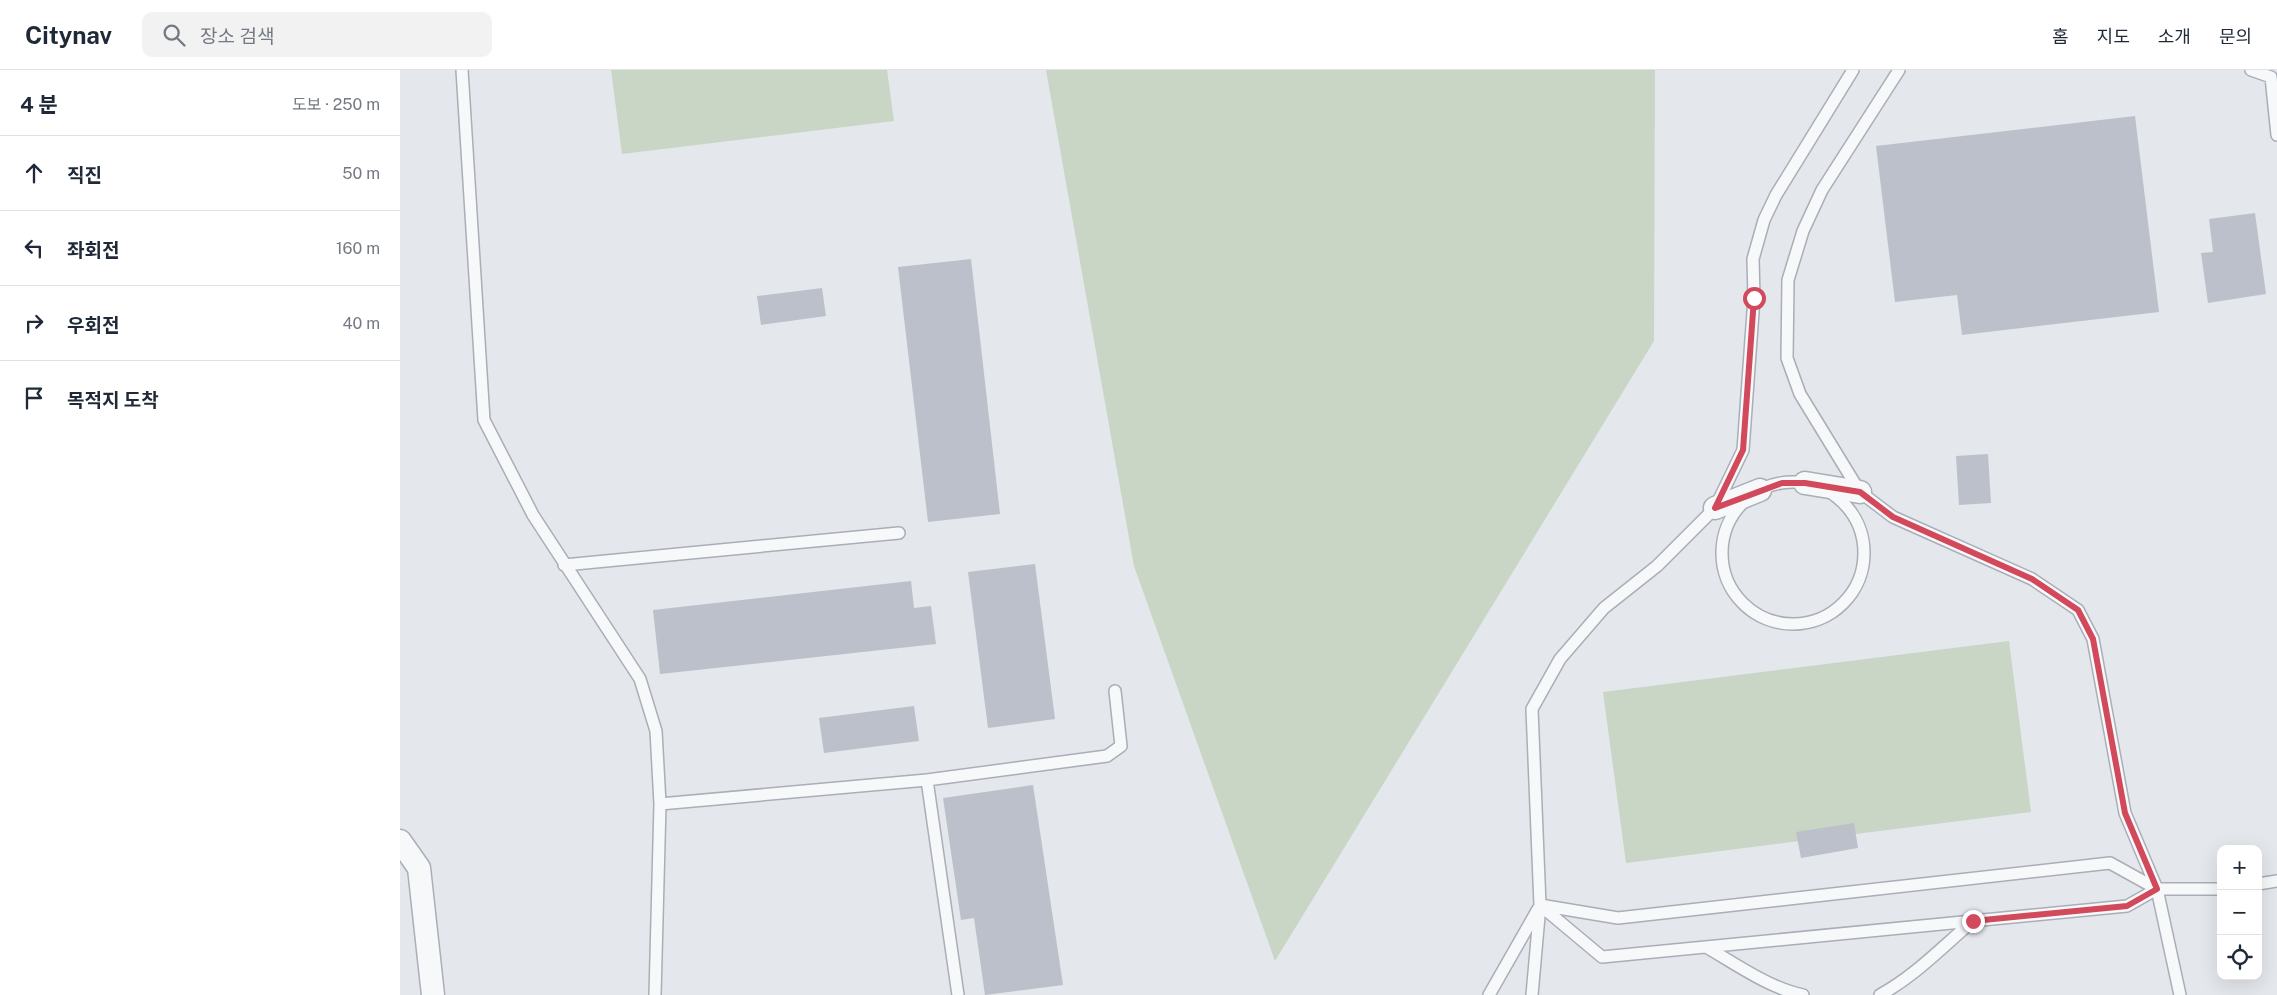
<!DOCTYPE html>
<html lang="ko">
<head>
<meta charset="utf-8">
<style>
	:root { --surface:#fff; --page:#f2f2f3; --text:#1f2937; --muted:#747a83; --line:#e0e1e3 }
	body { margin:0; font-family:"Public Sans","Noto Sans KR",sans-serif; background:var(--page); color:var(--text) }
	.controls { position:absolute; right:15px; bottom:15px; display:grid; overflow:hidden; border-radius:10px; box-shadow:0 5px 20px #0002 }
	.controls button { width:45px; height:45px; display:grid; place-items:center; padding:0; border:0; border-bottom:1px solid var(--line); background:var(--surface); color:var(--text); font:25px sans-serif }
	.stop { position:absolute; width:15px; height:15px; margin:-11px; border:4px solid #d1495b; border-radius:50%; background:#fff }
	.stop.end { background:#d1495b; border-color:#fff; box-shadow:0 1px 5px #0008 }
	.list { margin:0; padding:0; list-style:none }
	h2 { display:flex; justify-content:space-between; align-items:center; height:65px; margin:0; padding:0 20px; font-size:21px }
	h2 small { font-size:16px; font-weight:400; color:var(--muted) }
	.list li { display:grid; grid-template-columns:32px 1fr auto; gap:15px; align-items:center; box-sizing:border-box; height:75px; padding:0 20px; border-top:1px solid var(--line) }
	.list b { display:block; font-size:19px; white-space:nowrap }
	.list em { font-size:16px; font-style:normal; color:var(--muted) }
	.icon { flex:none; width:28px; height:28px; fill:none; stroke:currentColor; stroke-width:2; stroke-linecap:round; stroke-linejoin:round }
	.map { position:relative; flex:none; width:1877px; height:925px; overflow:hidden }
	header { display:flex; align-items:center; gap:30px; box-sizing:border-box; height:70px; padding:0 25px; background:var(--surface); border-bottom:1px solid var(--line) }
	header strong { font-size:24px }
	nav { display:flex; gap:28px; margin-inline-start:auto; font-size:18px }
	.search { width:350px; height:45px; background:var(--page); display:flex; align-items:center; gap:12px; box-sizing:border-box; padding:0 18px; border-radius:10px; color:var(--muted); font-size:19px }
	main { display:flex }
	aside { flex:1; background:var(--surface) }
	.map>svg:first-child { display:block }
	.green { fill:#c9d6c5 }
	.building { fill:#bbc0ca }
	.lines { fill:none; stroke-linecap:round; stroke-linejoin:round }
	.lane-casing { stroke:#a9aeb7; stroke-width:14 }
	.street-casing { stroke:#a9aeb7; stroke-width:25 }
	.lane { stroke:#f7f8fa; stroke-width:11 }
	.street { stroke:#f7f8fa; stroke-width:22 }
	.route { stroke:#d1495b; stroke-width:6 }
</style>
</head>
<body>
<header>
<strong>Citynav</strong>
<div class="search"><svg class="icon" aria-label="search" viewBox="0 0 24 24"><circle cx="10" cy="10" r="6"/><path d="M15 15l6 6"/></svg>장소 검색</div>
<nav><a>홈</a><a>지도</a><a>소개</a><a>문의</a></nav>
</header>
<main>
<aside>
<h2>4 분<small>도보 · 250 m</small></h2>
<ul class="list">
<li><svg class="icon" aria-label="ahead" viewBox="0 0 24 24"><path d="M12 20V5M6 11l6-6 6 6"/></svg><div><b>직진</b></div><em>50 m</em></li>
<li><svg class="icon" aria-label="left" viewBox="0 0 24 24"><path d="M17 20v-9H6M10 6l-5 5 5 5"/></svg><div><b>좌회전</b></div><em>160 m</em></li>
<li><svg class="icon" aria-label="right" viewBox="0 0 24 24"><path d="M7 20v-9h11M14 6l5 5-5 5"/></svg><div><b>우회전</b></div><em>40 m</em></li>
<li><svg class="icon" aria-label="arrive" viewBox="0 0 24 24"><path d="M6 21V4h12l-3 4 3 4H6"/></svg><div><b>목적지 도착</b></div></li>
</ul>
</aside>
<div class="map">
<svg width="1877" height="925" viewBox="0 0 1877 925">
	<rect width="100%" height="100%" fill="#e4e7ec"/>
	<!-- green -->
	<path class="green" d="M211 0H487L494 51 222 84Z
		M646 0H1255L1254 271 875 891 734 496Z
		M1609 571 1631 742 1226 793 1203 622Z"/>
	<!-- building -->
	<path class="building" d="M1735 46 1759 242 1562 265 1557 225 1495 232 1476 76Z
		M1855 143 1866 224 1808 233 1801 183 1813 182 1809 149Z
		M571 189 600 444 528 452 498 197Z
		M422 218 426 246 361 255 357 226Z
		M1588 384 1591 433 1559 435 1556 386Z
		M635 494 655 649 588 658 568 502Z
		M511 511 514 538 531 536 536 574 260 604 253 540Z
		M514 636 519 671 424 683 419 648Z
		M633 715 663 915 585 925 574 848 561 850 543 728Z
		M1454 753 1458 778 1401 788 1396 762Z"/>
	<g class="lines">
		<defs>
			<path id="lane" d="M62 0 84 350 133 445 240 609 256 661 260 734 255 925
				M1499 0 1422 120 1403 161 1388 210 1387 288 1400 324 1460 422 1493 447 1632 509 1678 540 1693 569 1725 743 1757 819 1780 925
				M1851 0 1871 7 1877 65
				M1322 483a71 71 0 1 1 142 0a71 71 0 1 1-142 0Z
				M164 495 499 463
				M260 734 527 710
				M1858 814 1877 811
				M1140 835 1218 848 1710 793 1757 819H1821
				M1141 836 1202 887 1727 836 1757 819
				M1306 877C1336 894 1369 918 1403 925
				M558 925 527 710 707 686 721 676 715 621
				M1089 925 1138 839
				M1132 925 1140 835 1132 639 1160 589 1204 538 1257 496 1315 438 1343 380 1354 228 1353 189 1364 150 1376 125 1453 0
				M1480 925C1515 906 1542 877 1573 851"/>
			<path id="street" d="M1405 413 1460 422
				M1315 438 1360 420
				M0 771 19 798 33 925"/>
		</defs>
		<!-- lane casing -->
		<use href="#lane" class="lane-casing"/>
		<!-- street casing -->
		<use href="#street" class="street-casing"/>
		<!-- lane -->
		<use href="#lane" class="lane"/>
		<!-- street -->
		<use href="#street" class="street"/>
	</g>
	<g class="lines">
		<!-- route -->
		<path class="route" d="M1354 228 1343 380 1315 438 1382 413H1405L1460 422 1493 447 1632 509 1678 540 1693 569 1725 743 1757 819 1727 836 1573 851"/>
	</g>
</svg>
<div class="controls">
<button>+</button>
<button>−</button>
<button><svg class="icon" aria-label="locate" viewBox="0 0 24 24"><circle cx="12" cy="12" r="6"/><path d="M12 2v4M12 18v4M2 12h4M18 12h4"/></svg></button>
</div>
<div class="stop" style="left:1354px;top:228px"></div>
<div class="stop end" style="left:1573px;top:851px"></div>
</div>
</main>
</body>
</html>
